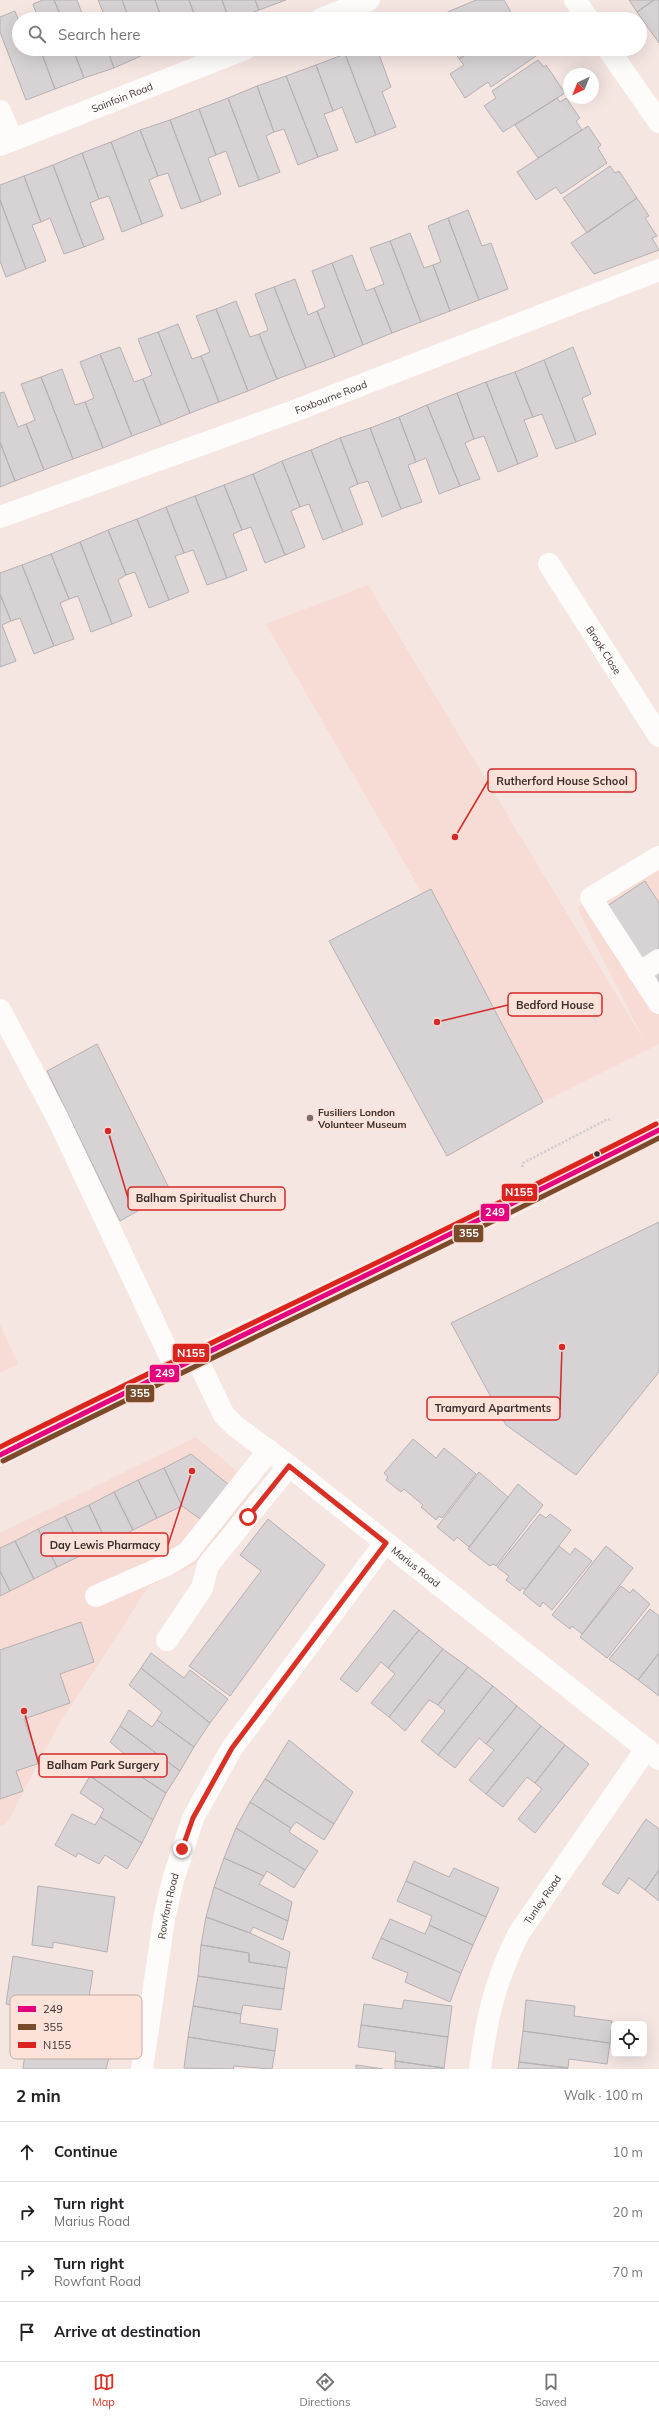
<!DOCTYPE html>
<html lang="en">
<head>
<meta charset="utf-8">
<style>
	:root { --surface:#fff; --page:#f6f6f6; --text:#202124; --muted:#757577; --line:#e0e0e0; --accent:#d93025 }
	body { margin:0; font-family:Mulish,sans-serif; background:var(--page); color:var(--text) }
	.controls { position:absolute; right:12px; bottom:12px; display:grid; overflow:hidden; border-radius:6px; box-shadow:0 4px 16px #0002 }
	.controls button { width:36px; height:36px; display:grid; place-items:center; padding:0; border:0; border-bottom:1px solid var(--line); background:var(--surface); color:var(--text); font:20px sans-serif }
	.compass { position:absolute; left:563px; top:68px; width:36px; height:36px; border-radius:50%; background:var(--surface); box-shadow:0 4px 16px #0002; rotate:223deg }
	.stop { position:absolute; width:12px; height:12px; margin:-9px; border:3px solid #d93025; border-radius:50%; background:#fff }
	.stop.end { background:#d93025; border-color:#fff; box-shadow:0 1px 4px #0008 }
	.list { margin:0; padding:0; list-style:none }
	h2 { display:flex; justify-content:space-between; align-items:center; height:52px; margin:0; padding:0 16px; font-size:17px }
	h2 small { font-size:13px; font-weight:400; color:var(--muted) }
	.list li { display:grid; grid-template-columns:26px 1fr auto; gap:12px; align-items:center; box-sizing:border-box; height:60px; padding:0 16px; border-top:1px solid var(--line) }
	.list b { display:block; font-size:15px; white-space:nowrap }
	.list p { margin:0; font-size:13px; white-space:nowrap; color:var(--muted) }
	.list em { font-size:13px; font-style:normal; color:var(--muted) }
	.icon { flex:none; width:22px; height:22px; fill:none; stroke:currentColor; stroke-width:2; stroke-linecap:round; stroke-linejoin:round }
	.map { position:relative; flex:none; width:659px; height:2069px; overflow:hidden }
	.search { position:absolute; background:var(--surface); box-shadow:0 4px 16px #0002; left:12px; right:12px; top:12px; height:44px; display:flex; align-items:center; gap:10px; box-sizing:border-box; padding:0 14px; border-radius:22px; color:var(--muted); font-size:15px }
	.sheet { height:292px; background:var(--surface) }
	nav { display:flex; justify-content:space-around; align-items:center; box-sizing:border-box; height:56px; border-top:1px solid var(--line); background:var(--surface); font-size:11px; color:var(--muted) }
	nav a { display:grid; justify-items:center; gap:2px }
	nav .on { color:var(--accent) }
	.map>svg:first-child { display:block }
	.built { fill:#f6dcd4 }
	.building { fill:#d7d2d4; stroke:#b5b0b2 }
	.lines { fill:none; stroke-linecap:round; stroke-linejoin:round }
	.path { stroke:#cfcac9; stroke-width:2.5; stroke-dasharray:2 2; stroke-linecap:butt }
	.minor { stroke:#fefbfb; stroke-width:22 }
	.highway { stroke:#fefbfb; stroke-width:22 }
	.bus-1-casing { stroke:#fde2da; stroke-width:8 }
	.bus-2-casing { stroke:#fde2da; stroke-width:8 }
	.bus-3-casing { stroke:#fde2da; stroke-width:8 }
	.bus-1 { stroke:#e5007d; stroke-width:5 }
	.bus-2 { stroke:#7a4b2a; stroke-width:5 }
	.bus-3 { stroke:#dc241f; stroke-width:5 }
	.route { stroke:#d93025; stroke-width:5 }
	.poi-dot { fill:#7b6f6b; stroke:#fde2da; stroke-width:1.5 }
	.bus-dot { fill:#392f2b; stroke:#fde2da; stroke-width:1.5 }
	.labels { text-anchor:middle; stroke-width:3.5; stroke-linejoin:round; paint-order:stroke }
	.street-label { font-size:10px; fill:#392f2b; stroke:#fde2da }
	.poi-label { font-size:10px; font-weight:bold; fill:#392f2b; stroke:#fde2da; text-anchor:start }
	.key { fill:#fde2da; stroke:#c2aca6; stroke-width:1 }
	.key-label { font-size:11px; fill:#392f2b }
	.leader { fill:none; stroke:#d62828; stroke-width:1.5 }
	.callout-dot { fill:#d62828; stroke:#fde2da; stroke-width:1.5 }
	.callout { fill:#fde2da; stroke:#d62828; stroke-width:1.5 }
	.callout-label { font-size:11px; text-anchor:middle; font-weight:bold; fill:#392f2b }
	.line-badge { stroke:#fde2da; stroke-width:1.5 }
	.badge-label { font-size:11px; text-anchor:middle; font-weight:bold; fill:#fff }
</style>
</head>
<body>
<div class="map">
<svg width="659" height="2069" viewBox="0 0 659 2069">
	<rect width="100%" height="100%" fill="#f5e6e2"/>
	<!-- built -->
	<path class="built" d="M368 585 645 1042 577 908 659 860V1044L543 1102 266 624Z
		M0 1324 18 1364 0 1373Z
		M196 1437 256 1487 196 1564 149 1586 58 1726 7 1823 0 1826V1533Z"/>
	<!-- building -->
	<path class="building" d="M43 0H54L62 19H38L33 4Z
		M54 0H77L84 19H62Z
		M98 0H122L129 19H101L105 17Z
		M122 0H155L162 19H129Z
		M155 0H189L196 19H162Z
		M189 0H222L229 19H196Z
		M222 0H255L259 10 236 19H229Z
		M255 0H286L259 10Z
		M476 0H504L515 19H446L443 14Z
		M629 0H654L637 12Z
		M654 0H659V43L637 12Z
		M15 11 19 22V49H40L55 89 26 100 0 32V17Z
		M40 49H73L84 78 55 89Z
		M73 49H107L114 68 84 78Z
		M107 49H141L143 55 114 68Z
		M141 49H160L143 55Z
		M356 49H377L391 87 382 92 396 127 376 135 345 54Z
		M453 49H475L459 59Z
		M475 49H531L536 56 491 87 488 82 465 98 450 74 464 65 459 59Z
		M345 54 376 135 356 143 342 107 333 111 316 65Z
		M538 60 544 67 546 65 565 93 503 132 484 106 496 98 492 91Z
		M316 65 333 111 324 114 338 150 318 157 286 76Z
		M286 76 318 157 298 165 284 129 274 132 257 86Z
		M257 86 274 132 266 136 280 172 259 180 228 98Z
		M228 98 259 180 239 187 226 151 216 155 199 109Z
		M557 98 560 102 566 98 580 118 576 121 582 130 538 158 515 125Z
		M199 109 216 155 208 158 221 194 201 202 170 120Z
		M170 120 201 202 181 209 168 173 158 176 140 130Z
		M588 126 601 145 598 148 607 163 561 194 556 187 536 200 517 172Z
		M140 130 158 176 149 180 163 216 142 224 111 142Z
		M111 142 142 224 122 232 109 196 99 199 82 153Z
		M82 153 99 199 90 203 104 239 84 247 53 165Z
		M53 165 84 247 64 254 50 218 41 222 24 176Z
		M610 166 615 173 619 171 637 198 587 233 563 198Z
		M24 176 41 222 32 225 46 261 26 269 0 200V185Z
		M637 198 649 216 645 218 657 236 652 238 659 250 594 274 571 243Z
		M0 200 26 269 6 277 0 261Z
		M468 210 482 246 491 243 508 289 479 300 448 218Z
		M448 218 479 300 450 311 433 265 441 262 428 226Z
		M410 233 424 268 433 265 450 311 421 322 390 241Z
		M390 241 421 322 392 333 374 288 384 284 370 248Z
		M352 255 366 291 374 288 392 333 363 345 332 263Z
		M332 263 363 345 335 357 317 311 325 307 312 271Z
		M295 279 308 315 317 311 335 357 306 368 274 287Z
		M274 287 306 368 277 379 259 334 268 330 255 294Z
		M236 301 250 337 259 334 277 379 248 391 216 309Z
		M216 309 248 391 219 402 201 356 210 352 196 316Z
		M178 324 192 359 201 356 219 402 190 413 158 332Z
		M158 332 190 413 161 425 143 379 152 375 138 339Z
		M120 347 134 382 143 379 161 425 132 436 100 354Z
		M573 347 591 394 582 398 596 434 576 442 544 360Z
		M100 354 132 436 103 448 85 402 94 398 80 362Z
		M544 360 576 442 556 449 542 414 533 417 515 372Z
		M62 369 75 405 85 402 103 448 73 459 41 377Z
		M515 372 533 417 524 420 538 456 518 464 486 382Z
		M41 377 73 459 44 470 26 424 35 420 21 384Z
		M486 382 518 464 498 472 484 436 474 439 457 393Z
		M4 392 18 427 26 424 44 470 15 481 0 442V393Z
		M457 393 474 439 465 443 480 479 460 486 427 405Z
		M427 405 460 486 439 494 426 458 416 462 399 417Z
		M399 417 416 462 408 465 422 502 401 509 370 428Z
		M370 428 401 509 382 517 368 481 358 484 340 438Z
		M340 438 358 484 349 488 363 524 343 532 311 450Z
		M0 442 15 481 0 487Z
		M311 450 343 532 323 540 309 504 300 507 282 461Z
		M282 461 300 507 291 511 305 547 285 555 253 474Z
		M253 474 285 555 265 563 251 527 242 530 224 485Z
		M224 485 242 530 233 534 247 570 227 578 195 496Z
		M195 496 227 578 207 585 193 550 184 553 166 507Z
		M166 507 184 553 175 556 189 592 169 600 137 519Z
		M137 519 169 600 149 608 135 572 126 575 108 530Z
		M108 530 126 575 118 580 132 616 112 624 80 542Z
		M80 542 112 624 91 632 78 596 69 599 51 554Z
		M51 554 69 599 60 603 74 639 54 646 22 565Z
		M22 565 54 646 34 654 20 618 11 621 0 594V573Z
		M0 594 11 621 2 625 16 661 0 667Z
		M645 881 659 903V985L607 906Z
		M431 889 543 1102 447 1156 329 941Z
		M97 1044 171 1192 120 1221 47 1071Z
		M659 1222V1372L576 1475 506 1425 451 1323Z
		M413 1439 436 1458 444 1448 476 1474 442 1518 439 1516 436 1520 421 1507 423 1505 404 1489 401 1492 386 1480 388 1477 384 1473Z
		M191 1454 234 1489 206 1523 182 1506 164 1468Z
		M164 1468 182 1506 157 1518 138 1480Z
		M479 1472 508 1497 469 1547 457 1537 454 1541 437 1527Z
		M138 1480 157 1518 133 1530 114 1492Z
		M518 1484 543 1505 496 1566 493 1564 490 1566 468 1549Z
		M114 1492 133 1530 107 1543 89 1505Z
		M89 1505 107 1543 84 1554 65 1516Z
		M540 1514 546 1518 550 1514 571 1530 525 1590 523 1587 520 1591 506 1580 509 1576 497 1567Z
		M65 1516 84 1554 57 1567 38 1529Z
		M268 1519 325 1565 230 1696 189 1666 261 1571 240 1555Z
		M38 1529 57 1567 34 1579 15 1541Z
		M15 1541 34 1579 10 1591 0 1571V1548Z
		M559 1546 570 1555 575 1548 592 1561 552 1610 543 1602 540 1607 523 1593Z
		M606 1546 633 1568 582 1634 572 1626 570 1629 552 1615Z
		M0 1571 10 1591 0 1596Z
		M621 1586 630 1593 633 1589 650 1604 607 1658 580 1637Z
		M650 1609 659 1616V1653L638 1680 609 1659Z
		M394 1610 419 1630 388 1668 381 1662 357 1692 340 1679Z
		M81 1622 94 1662 60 1674 70 1703 24 1719 40 1763 16 1771 23 1791 0 1799V1650Z
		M419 1630 443 1649 389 1717 371 1703 395 1674 388 1668Z
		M443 1649 468 1667 438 1705 429 1700 405 1731 389 1717Z
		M151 1653 184 1678 190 1670 228 1699 210 1723 141 1668Z
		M659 1653V1696L638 1680Z
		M468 1667 493 1686 438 1755 421 1741 445 1711 438 1705Z
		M141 1668 210 1723 194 1747 157 1720 162 1712 129 1685Z
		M493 1686 517 1706 486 1744 479 1738 455 1768 438 1755Z
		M517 1706 541 1726 486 1794 469 1780 494 1750 486 1744Z
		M129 1710 152 1727 157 1720 194 1747 180 1771 120 1726Z
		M120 1726 180 1771 166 1793 128 1768 132 1760 110 1742Z
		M541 1726 565 1745 535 1783 527 1777 503 1807 486 1794Z
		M289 1740 353 1792 334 1824 265 1779Z
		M565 1745 589 1764 535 1833 518 1819 542 1789 535 1783Z
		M99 1759 124 1776 128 1768 166 1793 153 1820 90 1776Z
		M90 1776 153 1820 142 1843 100 1817 104 1809 80 1793Z
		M265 1779 334 1824 324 1840 296 1822 291 1828 250 1802Z
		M250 1802 291 1828 289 1832 318 1851 305 1870 236 1828Z
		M72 1814 95 1825 100 1817 142 1843 127 1869 105 1855 99 1864 78 1853 76 1857 55 1845Z
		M646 1819 659 1829V1870L645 1890 629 1878 618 1894 602 1884Z
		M236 1828 305 1870 294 1888 267 1871 264 1876 224 1858Z
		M224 1858 264 1876 259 1884 292 1902 288 1921 214 1887Z
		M414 1861 449 1877 454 1868 499 1888 486 1917 406 1881Z
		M659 1870V1901L645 1890Z
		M406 1881 486 1917 473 1945 429 1925 432 1916 397 1901Z
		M38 1886 115 1897 107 1952 53 1942V1948L32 1945Z
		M214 1887 288 1921 283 1940 253 1927 250 1933 206 1917Z
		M206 1917 250 1933 290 1952 287 1968 249 1962V1953L201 1945Z
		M390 1919 425 1934 429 1925 473 1945 461 1973 381 1938Z
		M381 1938 461 1973 450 2002 405 1982 408 1973 372 1958Z
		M201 1945 249 1953V1962L287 1968 284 1989 198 1976Z
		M13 1956 93 1971 86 2017 6 2004Z
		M198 1976 284 1989 281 2010 243 2005 241 2014 193 2006Z
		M404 2000 452 2006 448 2037 361 2025 364 2004 402 2009Z
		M526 2000 575 2006 574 2016 612 2021 610 2043 523 2031Z
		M193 2006 241 2014 240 2023 278 2029 275 2051 188 2037Z
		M361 2025 448 2037 444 2068 395 2061 396 2052 358 2047Z
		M523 2031 610 2043 607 2064 569 2059 568 2068 519 2062Z
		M188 2037 275 2051 272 2069 234 2066 233 2069 184 2068Z
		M59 2050 109 2057 106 2069H23L25 2053 58 2057Z
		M395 2061 444 2068V2069H395Z
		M519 2062 568 2068 567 2069H518Z
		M356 2065 383 2069H356Z"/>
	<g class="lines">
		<!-- path -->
		<path class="path" d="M522 1167 523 1163 608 1119 612 1121"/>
		<!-- minor -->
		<g class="minor">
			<path d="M575 0 588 19"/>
			<path d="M321 19 369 0"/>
			<path d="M608 49 659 122"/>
			<path d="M0 111 12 140"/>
			<path id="s1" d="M0 145 245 49"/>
			<path id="s2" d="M0 517 294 411 659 270"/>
			<path id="s3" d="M549 564 659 736"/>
			<path d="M659 857 591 898 659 1003"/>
			<path d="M639 973 659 960"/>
			<path d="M0 1010 57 1117 175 1367"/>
			<path id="s4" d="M196 1357 224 1415 235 1426 289 1466 659 1759"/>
			<path d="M96 1596 167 1565 188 1552 269 1450"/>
			<path d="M167 1640 202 1588 208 1565 289 1466"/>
			<path id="s5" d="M142 2069 164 1919 173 1880 193 1818 232 1748 385 1543"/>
			<path id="s6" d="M480 2069C487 2016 495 1981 519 1933L646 1749"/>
		</g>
		<!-- highway -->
		<path class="highway" d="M0 1455 196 1357 516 1203 659 1130"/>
		<defs>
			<path id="bus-1" d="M0 1455C219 1345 441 1241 659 1130"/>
			<path id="bus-2" d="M3 1461C221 1352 442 1249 659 1138"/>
			<path id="bus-3" d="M0 1447C218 1338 439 1235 656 1124"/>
		</defs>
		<!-- bus-1 casing -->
		<use href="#bus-1" class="bus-1-casing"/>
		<!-- bus-2 casing -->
		<use href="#bus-2" class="bus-2-casing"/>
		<!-- bus-3 casing -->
		<use href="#bus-3" class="bus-3-casing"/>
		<!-- bus-1 -->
		<use href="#bus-1" class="bus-1"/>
		<!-- bus-2 -->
		<use href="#bus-2" class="bus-2"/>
		<!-- bus-3 -->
		<use href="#bus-3" class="bus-3"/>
	</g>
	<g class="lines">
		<!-- route -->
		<path class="route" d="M182 1849 193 1818 232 1748 386 1543 289 1466 248 1517"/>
	</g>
	<!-- markers -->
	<circle class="poi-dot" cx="310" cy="1118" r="4"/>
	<circle class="bus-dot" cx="597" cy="1154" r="3.5"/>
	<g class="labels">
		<!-- street labels -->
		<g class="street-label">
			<text dy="4" stroke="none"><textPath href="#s1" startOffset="131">Sainfoin Road</textPath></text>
			<text dy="4" stroke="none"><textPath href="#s2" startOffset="352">Foxbourne Road</textPath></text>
			<text dy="4" stroke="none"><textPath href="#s3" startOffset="102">Brook Close</textPath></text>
			<text dy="4" stroke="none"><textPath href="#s4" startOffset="309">Marius Road</textPath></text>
			<text dy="4" stroke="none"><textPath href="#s6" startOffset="183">Tunley Road</textPath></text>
			<text dy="4" stroke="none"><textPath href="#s5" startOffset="165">Rowfant Road</textPath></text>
		</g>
		<!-- poi labels -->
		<g class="poi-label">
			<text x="318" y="1116">Fusiliers London<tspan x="318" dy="12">Volunteer Museum</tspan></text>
		</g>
	</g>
	<!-- legend -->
	<rect x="10" y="1995" width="132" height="64" rx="6" class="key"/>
	<rect x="18" y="2006" width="18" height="6" fill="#e5007d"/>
	<rect x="18" y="2024" width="18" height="6" fill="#7a4b2a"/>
	<rect x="18" y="2042" width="18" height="6" fill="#dc241f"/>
	<g class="key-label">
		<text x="43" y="2013">249</text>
		<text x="43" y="2031">355</text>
		<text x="43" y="2049">N155</text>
	</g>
	<!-- callouts -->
	<path class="leader" d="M455 837L488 781M437 1022L508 1005M108 1131L128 1198M562 1347L560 1409M192 1471L168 1545M24 1711L39 1765"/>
	<g class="callout-dot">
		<circle cx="455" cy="837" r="4"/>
		<circle cx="437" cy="1022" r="4"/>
		<circle cx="108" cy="1131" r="4"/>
		<circle cx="562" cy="1347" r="4"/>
		<circle cx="192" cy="1471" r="4"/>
		<circle cx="24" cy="1711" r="4"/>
	</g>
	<g class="callout">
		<rect x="488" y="769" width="148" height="23" rx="4"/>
		<rect x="508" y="993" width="94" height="23" rx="4"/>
		<rect x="128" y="1187" width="157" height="23" rx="4"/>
		<rect x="427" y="1397" width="133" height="23" rx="4"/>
		<rect x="41" y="1533" width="127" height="23" rx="4"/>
		<rect x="39" y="1754" width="128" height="23" rx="4"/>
	</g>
	<g class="callout-label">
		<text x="562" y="785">Rutherford House School</text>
		<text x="555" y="1009">Bedford House</text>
		<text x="206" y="1202">Balham Spiritualist Church</text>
		<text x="493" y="1412">Tramyard Apartments</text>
		<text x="105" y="1549">Day Lewis Pharmacy</text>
		<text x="103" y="1769">Balham Park Surgery</text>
	</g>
	<g class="line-badge">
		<rect x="501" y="1183" width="37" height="19" rx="4" fill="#dc241f"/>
		<rect x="480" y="1203" width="30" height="19" rx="4" fill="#e5007d"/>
		<rect x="453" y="1224" width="31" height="19" rx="4" fill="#7a4b2a"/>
		<rect x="172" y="1343" width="38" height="20" rx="4" fill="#dc241f"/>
		<rect x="149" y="1364" width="31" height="19" rx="4" fill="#e5007d"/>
		<rect x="125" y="1384" width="30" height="19" rx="4" fill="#7a4b2a"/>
	</g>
	<g class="badge-label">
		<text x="519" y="1196">N155</text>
		<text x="495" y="1216">249</text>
		<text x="469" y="1237">355</text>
		<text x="191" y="1357">N155</text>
		<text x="165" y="1377">249</text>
		<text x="140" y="1397">355</text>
	</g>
</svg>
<div class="controls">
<button><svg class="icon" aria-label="locate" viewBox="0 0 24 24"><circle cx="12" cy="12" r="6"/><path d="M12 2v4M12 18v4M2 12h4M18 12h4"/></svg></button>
</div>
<svg class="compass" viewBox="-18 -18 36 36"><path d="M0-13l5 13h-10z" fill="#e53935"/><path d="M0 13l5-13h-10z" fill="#757577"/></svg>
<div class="stop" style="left:248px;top:1517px"></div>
<div class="stop end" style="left:182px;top:1849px"></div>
<div class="search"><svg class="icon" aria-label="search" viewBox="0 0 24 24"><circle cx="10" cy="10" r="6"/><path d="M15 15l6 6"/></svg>Search here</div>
</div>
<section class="sheet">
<h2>2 min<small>Walk · 100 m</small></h2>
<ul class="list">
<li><svg class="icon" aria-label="ahead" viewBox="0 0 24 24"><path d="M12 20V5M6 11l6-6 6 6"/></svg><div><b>Continue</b></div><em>10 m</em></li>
<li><svg class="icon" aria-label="right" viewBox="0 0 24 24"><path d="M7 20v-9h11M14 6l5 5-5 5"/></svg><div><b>Turn right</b><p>Marius Road</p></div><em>20 m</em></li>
<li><svg class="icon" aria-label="right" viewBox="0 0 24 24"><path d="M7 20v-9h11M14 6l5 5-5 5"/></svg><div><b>Turn right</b><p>Rowfant Road</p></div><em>70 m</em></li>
<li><svg class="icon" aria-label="arrive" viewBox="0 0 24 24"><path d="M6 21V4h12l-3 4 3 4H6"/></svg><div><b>Arrive at destination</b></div></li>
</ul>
</section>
<nav>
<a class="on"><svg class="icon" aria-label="map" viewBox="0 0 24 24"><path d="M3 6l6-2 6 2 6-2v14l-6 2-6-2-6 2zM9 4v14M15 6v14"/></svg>Map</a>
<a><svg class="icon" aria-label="directions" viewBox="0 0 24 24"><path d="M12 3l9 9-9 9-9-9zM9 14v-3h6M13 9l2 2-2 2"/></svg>Directions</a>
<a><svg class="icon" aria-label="saved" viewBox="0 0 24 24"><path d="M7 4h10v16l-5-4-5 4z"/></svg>Saved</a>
</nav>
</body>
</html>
